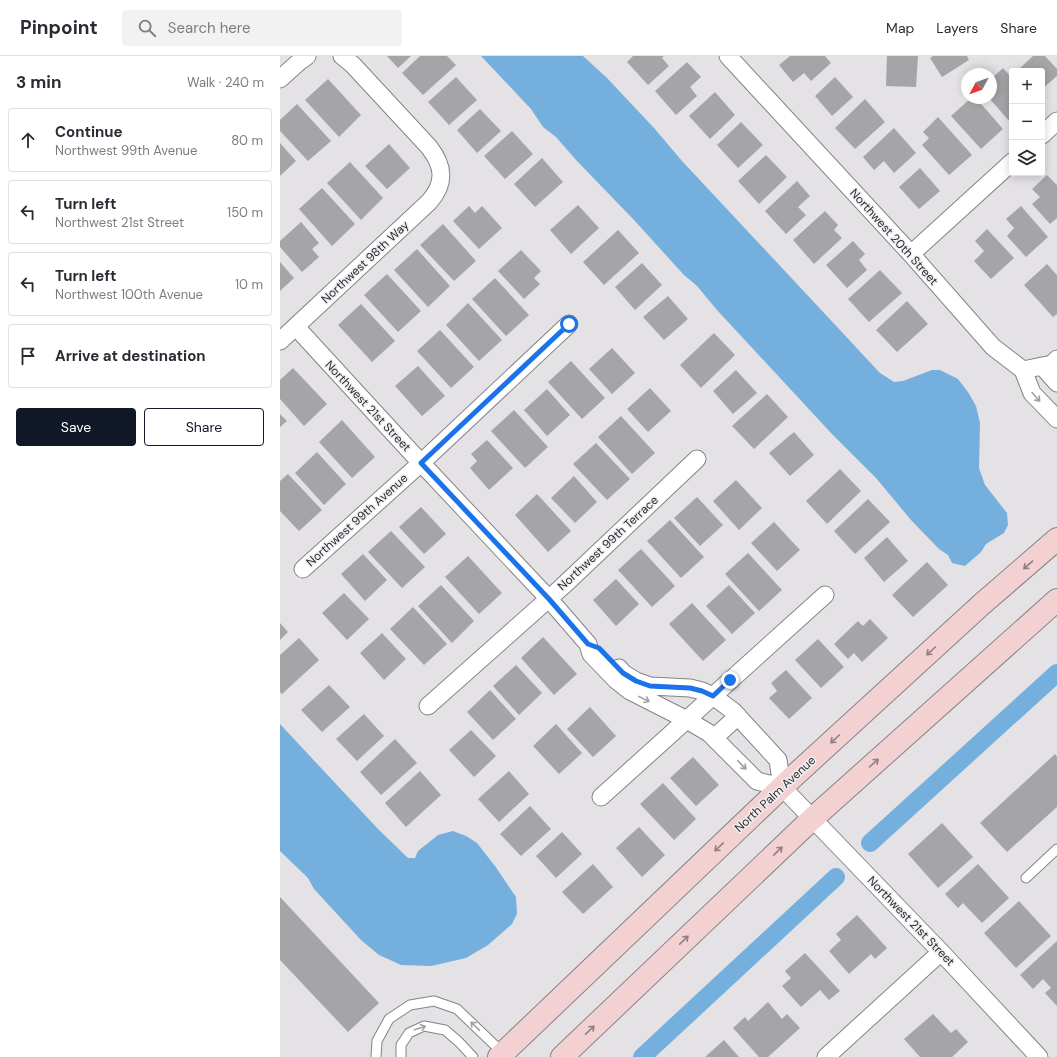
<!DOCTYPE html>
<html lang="en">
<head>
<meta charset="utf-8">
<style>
	:root { --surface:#fff; --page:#f2f2f3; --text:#2b2b33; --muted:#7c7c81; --line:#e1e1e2; --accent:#111827 }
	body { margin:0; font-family:"DM Sans",sans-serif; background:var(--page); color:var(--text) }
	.controls { position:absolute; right:12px; top:12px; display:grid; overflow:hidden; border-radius:4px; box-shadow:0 2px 10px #0003 }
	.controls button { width:36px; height:36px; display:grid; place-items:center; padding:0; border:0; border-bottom:1px solid var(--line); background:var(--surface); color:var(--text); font:20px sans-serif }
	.compass { position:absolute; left:681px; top:12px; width:36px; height:36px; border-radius:50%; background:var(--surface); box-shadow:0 2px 10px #0003; rotate:229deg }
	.stop { position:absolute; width:12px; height:12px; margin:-9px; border:3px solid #1a73e8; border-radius:50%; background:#fff }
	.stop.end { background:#1a73e8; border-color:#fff; box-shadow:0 1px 4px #0008 }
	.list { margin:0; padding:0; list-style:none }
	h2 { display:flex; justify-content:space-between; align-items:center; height:52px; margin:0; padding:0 16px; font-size:17px }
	h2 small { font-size:13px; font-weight:400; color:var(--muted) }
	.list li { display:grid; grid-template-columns:26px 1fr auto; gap:12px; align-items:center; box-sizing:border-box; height:64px; margin:0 8px 8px; padding:0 8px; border:1px solid var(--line); border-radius:4px }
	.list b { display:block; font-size:15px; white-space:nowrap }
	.list p { margin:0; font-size:13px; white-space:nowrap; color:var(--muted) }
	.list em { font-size:13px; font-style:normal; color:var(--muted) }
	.actions { display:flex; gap:8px; padding:12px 16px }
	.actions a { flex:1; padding:9px 0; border:1px solid var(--accent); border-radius:4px; text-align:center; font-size:14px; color:var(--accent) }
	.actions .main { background:var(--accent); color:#fff }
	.icon { flex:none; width:22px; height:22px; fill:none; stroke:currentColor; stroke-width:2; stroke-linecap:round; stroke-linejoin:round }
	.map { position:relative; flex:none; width:777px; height:1001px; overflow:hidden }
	header { display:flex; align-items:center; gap:24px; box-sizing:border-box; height:56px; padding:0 20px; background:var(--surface); border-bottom:1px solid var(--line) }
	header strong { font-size:19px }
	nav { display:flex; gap:22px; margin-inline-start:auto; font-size:14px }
	.search { width:280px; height:36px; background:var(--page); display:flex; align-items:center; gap:10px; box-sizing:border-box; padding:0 14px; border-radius:4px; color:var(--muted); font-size:15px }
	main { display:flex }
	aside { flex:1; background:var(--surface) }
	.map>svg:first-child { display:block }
	.water { fill:#75afdd }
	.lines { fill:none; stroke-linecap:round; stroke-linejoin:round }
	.canal { stroke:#75afdd; stroke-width:18 }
	.building { fill:#a5a4a7 }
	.service-casing { stroke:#848386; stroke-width:11 }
	.minor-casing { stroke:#848386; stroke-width:19 }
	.secondary-casing { stroke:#848386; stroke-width:24 }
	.service { stroke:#fff; stroke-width:9 }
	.minor { stroke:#fff; stroke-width:17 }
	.secondary { stroke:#f3d1d3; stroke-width:22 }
	.oneway { stroke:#a0a0a0 }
	.oneway2 { stroke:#907e80 }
	.route { stroke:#1a73e8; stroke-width:5 }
	.labels { text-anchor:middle; stroke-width:3; stroke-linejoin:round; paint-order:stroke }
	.street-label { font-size:12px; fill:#2d2c2d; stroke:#f1eff3 }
</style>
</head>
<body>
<header>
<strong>Pinpoint</strong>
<div class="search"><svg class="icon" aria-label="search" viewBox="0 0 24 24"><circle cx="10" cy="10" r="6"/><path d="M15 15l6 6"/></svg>Search here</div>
<nav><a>Map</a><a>Layers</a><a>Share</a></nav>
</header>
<main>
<aside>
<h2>3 min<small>Walk · 240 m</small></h2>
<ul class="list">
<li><svg class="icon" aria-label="ahead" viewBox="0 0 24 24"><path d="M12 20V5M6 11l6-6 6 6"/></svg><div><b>Continue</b><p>Northwest 99th Avenue</p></div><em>80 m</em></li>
<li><svg class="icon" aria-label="left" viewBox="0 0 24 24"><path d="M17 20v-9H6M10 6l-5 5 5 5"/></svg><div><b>Turn left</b><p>Northwest 21st Street</p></div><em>150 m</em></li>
<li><svg class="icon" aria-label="left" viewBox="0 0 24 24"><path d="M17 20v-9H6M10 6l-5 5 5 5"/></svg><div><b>Turn left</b><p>Northwest 100th Avenue</p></div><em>10 m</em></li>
<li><svg class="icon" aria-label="arrive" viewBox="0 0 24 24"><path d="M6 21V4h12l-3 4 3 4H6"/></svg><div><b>Arrive at destination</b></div></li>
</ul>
<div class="actions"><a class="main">Save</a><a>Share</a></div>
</aside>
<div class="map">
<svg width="777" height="1001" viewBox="0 0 777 1001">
	<rect width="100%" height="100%" fill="#e4e2e5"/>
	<!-- water -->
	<path class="water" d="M201 0H303L327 22 374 72 402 105 489 198 600 317 614 326 623 325 652 314H660L678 323 688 336 696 350 700 367 699 412 705 429 727 457 728 469 724 477 706 488 701 496 685 510 672 507 668 499 659 493 631 464 596 422 551 377 437 254 417 230 404 219 354 164 297 105 276 81 263 71 251 53Z
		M0 668 98 773 128 802H135L138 795 158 779 173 775 186 780 197 787 215 810 236 841 237 858 232 868 208 889 186 902 151 910 121 909 99 899 81 884 34 833 28 822 0 795Z"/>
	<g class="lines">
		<!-- canal -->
		<path class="canal" d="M590 787 777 617
			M362 1001 556 821"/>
	</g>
	<!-- building -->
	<path class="building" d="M107 0H131L118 12Z
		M140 0H167L176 9 143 39 122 17Z
		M353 0H384L382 2 389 10 368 29 347 6Z
		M510 0H545L551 7 531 25 524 17 513 26 499 9Z
		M607 0H638L636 31 606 30Z
		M653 0H687L689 4 662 21 650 2Z
		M753 0H765L777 13V20L762 33V15H739L738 14Z
		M407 6 421 21 410 31 417 40 396 59 375 35Z
		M723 12 732 22V64L730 66 709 42H711V23Z
		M176 21 197 44 169 69 148 46Z
		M555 21 573 41 552 60 535 40Z
		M48 23 81 59 59 81 25 44Z
		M435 36 455 59 430 83 409 60Z
		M691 42H696L723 73 701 93 671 60Z
		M585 43 605 66 575 93 555 72Z
		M17 48 51 85 28 105 0 75V64Z
		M200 53 221 75 197 97 177 74Z
		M658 61 692 99 669 119 642 89 649 82 643 76Z
		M461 66 483 89 458 112 437 89Z
		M614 72 636 97 614 117 604 105 594 114 583 101Z
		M232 75 253 98 225 123 204 100Z
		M0 87 16 105 0 120Z
		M109 88 130 112 107 133 85 110Z
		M486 99 507 121 479 148 458 125Z
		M262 102 283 126 255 151 234 128Z
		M70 106 103 142 81 164 47 127Z
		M640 112 660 135 639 153 619 131Z
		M767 119 777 129V162L770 168 752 148 760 141 752 133Z
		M517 125 530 140 518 151 526 159 506 178 485 155Z
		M42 132 75 168 52 190 19 153Z
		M298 149 319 172 291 198 270 174Z
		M189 150 195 157 202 150 222 172 199 193 173 165Z
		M741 150 768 181 746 201 727 180 734 172 726 163Z
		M545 155 558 169 554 174 562 182 534 208 513 184Z
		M21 166 39 187 32 193 39 201 22 216 0 191V185Z
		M163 168 196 205 174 225 140 189Z
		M707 173 734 202 711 223 694 205 704 195 695 185Z
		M338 174 359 197 324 229 303 206Z
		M573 185 585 198 579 204 587 214 567 232 546 209Z
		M137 193 170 230 148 251 114 214Z
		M241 194 261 215 254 222 260 228 244 243 218 215Z
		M0 206 14 222 0 235Z
		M362 207 382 229 355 254 335 231Z
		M767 208 777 219V258L773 261 744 229Z
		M600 214 622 237 589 266 568 243Z
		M107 218 141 255 118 276 84 239Z
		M215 222 249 259 226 280 192 243Z
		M388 240 408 263 384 284 363 261Z
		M627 245 648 268 617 296 596 274Z
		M188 247 222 284 199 305 166 269Z
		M81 248 115 285 92 306 58 269Z
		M160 274 194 311 171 332 137 295Z
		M434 277 455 299 421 332 400 309Z
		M332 292 355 317 332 338 309 313Z
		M291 305 325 342 302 363 268 326Z
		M138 310 165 340 142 360 115 330Z
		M13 312 47 348 24 370 0 343V324Z
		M456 314 477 337 453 358 433 335Z
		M370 332 391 355 368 376 347 353Z
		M267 333 290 359 267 380 244 354Z
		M487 338 508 361 474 393 452 370Z
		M234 354 268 391 245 412 211 375Z
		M0 358 7 365 0 371Z
		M341 360 375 397 352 418 318 381Z
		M62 364 95 401 72 422 39 386Z
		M514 376 534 399 510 420 489 397Z
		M207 384 233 412 209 434 190 412 197 405 191 398Z
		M316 387 350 423 327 444 293 408Z
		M37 396 66 428 44 449 15 417Z
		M560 413 581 435 547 468 526 445Z
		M8 418 42 454 19 475 0 455V425Z
		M294 420 317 446 295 467 271 442Z
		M456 424 482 452 459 474 433 445Z
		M257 438 291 475 268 496 235 459Z
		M417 441 443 469 420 490 394 462Z
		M588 443 610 466 575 498 554 475Z
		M141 451 166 478 144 498 119 471Z
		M390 464 424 501 401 522 367 485Z
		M494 466 520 494 497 515 471 487Z
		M111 475 145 511 122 532 88 496Z
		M607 481 628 505 604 526 584 502Z
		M361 493 395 530 372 551 338 514Z
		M468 497 502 534 479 555 445 518Z
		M83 498 107 524 85 545 61 518Z
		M188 500 222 537 199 558 165 521Z
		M647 506 668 529 633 561 612 539Z
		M336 523 359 548 336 570 313 544Z
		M161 529 194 565 172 587 138 550Z
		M449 529 475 557 452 578 426 550Z
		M64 537 89 563 67 584 42 557Z
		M412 547 446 584 423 605 389 568Z
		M133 551 167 588 144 609 110 573Z
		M590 563 608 582 582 606 574 597 568 603 554 588 578 565 583 570Z
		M0 567 8 576 0 584Z
		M102 577 126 603 104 624 80 597Z
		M263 581 297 618 274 639 241 602Z
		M19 582 39 604 2 638 0 636V599Z
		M538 583 564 611 541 632 515 604Z
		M236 609 262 637 239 659 213 630Z
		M506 614 532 642 509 663 489 642 497 635 491 627Z
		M49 629 70 651 42 676 21 654Z
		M210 634 236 663 213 684 187 656Z
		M310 651 336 680 313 701 287 673Z
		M84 658 104 680 77 705 56 683Z
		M276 668 302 697 279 718 253 690Z
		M191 674 216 700 194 721 169 694Z
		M115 683 137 707 101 739 80 716Z
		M775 698 777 701V751L727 796 700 767Z
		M413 701 439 729 416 750 390 722Z
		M140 715 161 739 126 771 105 747Z
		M229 715 249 738 219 766 198 743Z
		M383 727 416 763 394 784 360 748Z
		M250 750 271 773 241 800 220 778Z
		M662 767 693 801 658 832 628 798Z
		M359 771 385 799 362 821 336 792Z
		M282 776 302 798 276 822 256 800Z
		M313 808 333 831 303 858 282 836Z
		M698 808 729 842 702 867 683 847 678 852 665 838Z
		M0 841 99 947 68 976 0 904Z
		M739 845 771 880 736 912 704 877Z
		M577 859 607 892 595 903 591 898 569 918 549 895 561 884 556 878Z
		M777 885V950L765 937 771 932 763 923 753 933 740 919Z
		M525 897 560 935 549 944 540 934 521 951 502 930 511 922 505 915Z
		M488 946 502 963 507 958 520 972 488 1001H479L453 972 465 961 468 965Z
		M653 958 671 977 676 973 688 986 672 1001H640L624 983Z
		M444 984 459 1001H425Z"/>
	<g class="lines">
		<defs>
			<path id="service" d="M746 822 777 793
				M96 1001 97 985 109 963 130 949 154 945 177 953 224 998
				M121 1001V989L129 977 144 970 165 974 179 986 193 1001"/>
			<path id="minor" d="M448 0 631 198 713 291 743 314 752 337 777 363
				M0 23 20 5 27 0
				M762 79 777 65
				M631 198 732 106
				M16 271 130 395 269 543 308 588 311 598 336 624 350 635 407 664 429 677 477 725 502 731 661 896 759 1001
				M0 285 149 146C166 127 164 110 149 91L73 9 62 0
				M762 310 777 327
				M743 314 772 308 777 303
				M23 513 141 407 289 268
				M339 612 343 617 356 625 370 630 410 632 422 635 433 640 453 655 498 704 502 731
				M148 650 283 530 417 403
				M434 682 458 660
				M321 741 545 539
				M546 1001 661 896"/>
			<path id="secondary" d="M219 1001 502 731 702 548 777 483
				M282 1001 532 763 777 544"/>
		</defs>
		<!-- service casing -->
		<use href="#service" class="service-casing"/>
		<!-- minor casing -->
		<use href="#minor" class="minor-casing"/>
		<!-- secondary casing -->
		<use href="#secondary" class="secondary-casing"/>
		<!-- service -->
		<use href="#service" class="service"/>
		<!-- minor -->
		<use href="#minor" class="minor"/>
		<!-- secondary -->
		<use href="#secondary" class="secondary"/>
	</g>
	<!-- one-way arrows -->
	<defs><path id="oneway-shaft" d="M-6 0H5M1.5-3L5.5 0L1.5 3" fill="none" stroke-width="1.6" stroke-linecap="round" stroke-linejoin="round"/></defs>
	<g class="oneway">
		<use href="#oneway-shaft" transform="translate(756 341) rotate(48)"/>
		<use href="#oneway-shaft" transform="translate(364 643) rotate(26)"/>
		<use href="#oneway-shaft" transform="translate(462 709) rotate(46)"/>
		<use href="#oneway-shaft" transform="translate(195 970) rotate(-136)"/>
		<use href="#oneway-shaft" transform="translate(140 972) rotate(-18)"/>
	</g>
	<g class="oneway2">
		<use href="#oneway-shaft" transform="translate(748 509) rotate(139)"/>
		<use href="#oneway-shaft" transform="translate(651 595) rotate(138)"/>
		<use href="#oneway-shaft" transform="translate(555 683) rotate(138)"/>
		<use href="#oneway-shaft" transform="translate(594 707) rotate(-42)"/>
		<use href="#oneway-shaft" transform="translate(439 791) rotate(136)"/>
		<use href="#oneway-shaft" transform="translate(498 795) rotate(-44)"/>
		<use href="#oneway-shaft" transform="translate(404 884) rotate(-44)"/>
		<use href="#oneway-shaft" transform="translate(310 974) rotate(-44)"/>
	</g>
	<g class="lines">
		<!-- route -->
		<path class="route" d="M289 268 141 407 269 543 308 588 319 592 343 617 356 625 370 630 410 632 422 635 433 640 450 624"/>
	</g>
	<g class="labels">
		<!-- street labels -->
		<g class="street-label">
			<text transform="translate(614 181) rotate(48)" y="4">Northwest 20th Street</text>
			<text transform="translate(85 206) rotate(-43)" y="4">Northwest 98th Way</text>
			<text transform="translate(88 350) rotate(47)" y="4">Northwest 21st Street</text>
			<text transform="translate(77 464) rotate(-42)" y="4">Northwest 99th Avenue</text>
			<text transform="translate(328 487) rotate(-43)" y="4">Northwest 99th Terrace</text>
			<text transform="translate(495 738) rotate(-43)" y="4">North Palm Avenue</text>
			<text transform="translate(631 865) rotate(46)" y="4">Northwest 21st Street</text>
		</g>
	</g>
</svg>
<div class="controls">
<button>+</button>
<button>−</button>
<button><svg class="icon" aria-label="layers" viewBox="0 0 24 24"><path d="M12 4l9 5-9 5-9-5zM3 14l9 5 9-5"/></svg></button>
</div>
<svg class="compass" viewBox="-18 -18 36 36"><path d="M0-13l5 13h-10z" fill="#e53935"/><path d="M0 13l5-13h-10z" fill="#7c7c81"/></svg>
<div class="stop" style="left:289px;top:268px"></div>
<div class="stop end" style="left:450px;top:624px"></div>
</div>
</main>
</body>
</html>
